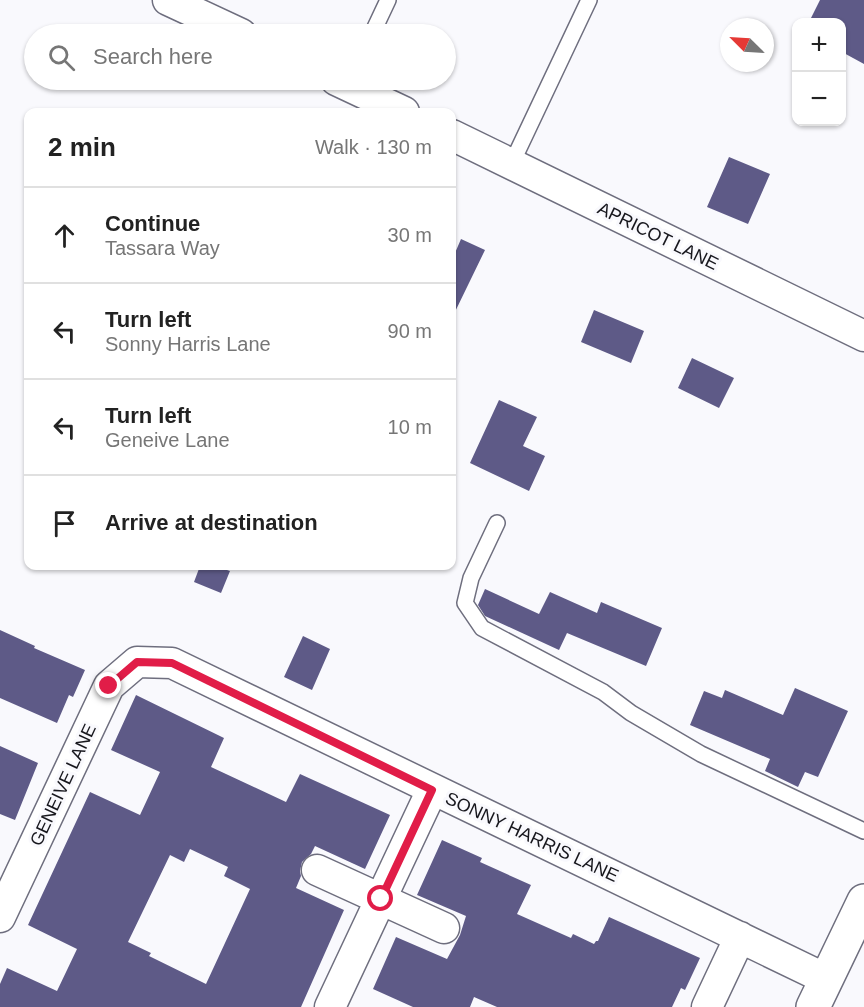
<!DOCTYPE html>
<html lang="en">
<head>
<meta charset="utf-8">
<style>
	:root { --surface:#fff; --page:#f2f2f2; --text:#222; --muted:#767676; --line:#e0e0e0 }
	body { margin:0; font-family:Helvetica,sans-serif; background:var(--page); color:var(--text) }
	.controls { position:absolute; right:18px; top:18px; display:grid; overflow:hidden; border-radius:12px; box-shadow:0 2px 4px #0004 }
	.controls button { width:54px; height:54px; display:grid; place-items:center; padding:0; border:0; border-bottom:2px solid var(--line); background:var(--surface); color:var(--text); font:30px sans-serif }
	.compass { position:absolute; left:720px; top:18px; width:54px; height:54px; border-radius:50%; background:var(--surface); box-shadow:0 2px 4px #0004; rotate:294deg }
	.stop { position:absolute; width:18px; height:18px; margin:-14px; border:4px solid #e11d48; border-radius:50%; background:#fff }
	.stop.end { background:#e11d48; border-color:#fff; box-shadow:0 2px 6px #0008 }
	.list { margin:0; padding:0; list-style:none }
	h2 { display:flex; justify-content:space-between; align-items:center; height:78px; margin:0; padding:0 24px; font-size:26px }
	h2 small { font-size:20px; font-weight:400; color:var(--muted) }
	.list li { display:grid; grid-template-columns:39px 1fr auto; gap:18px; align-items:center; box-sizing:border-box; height:96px; padding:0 24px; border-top:2px solid var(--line) }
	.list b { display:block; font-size:22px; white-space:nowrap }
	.list p { margin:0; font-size:20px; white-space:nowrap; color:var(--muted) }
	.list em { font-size:20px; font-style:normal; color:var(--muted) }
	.icon { flex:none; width:33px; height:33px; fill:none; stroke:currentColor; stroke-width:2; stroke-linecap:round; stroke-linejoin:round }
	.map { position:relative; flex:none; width:864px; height:1007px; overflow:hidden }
	.search { position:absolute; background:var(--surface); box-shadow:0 2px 4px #0004; left:24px; top:24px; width:432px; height:66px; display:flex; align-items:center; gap:15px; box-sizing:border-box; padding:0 21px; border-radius:33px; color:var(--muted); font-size:22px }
	.panel { position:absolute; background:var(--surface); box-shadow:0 2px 4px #0004; left:24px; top:108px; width:432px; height:462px; border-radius:12px }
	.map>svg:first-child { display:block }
	.building { fill:#5e5a87; fill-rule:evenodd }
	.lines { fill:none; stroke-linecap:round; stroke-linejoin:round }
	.lane-casing { stroke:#6e6e7e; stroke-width:18 }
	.street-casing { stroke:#6e6e7e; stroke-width:33 }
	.secondary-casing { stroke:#6e6e7e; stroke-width:36 }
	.lane { stroke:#fff; stroke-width:15 }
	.street { stroke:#fff; stroke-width:30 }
	.secondary { stroke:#fff; stroke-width:33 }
	.route { stroke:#e11d48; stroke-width:8 }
	.labels { text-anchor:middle; stroke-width:6; stroke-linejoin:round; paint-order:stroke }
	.street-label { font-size:18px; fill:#17171d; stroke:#f9f9fd }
</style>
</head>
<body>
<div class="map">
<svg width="864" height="1007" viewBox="0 0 864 1007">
	<rect width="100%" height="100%" fill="#f9f9fd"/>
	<!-- building -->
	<path class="building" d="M820 0H864V64L842 52V22H809Z
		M729 157 770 174 748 224 707 207Z
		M461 239 485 250 452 318V260Z
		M594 310 644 331 631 363 581 342Z
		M692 358 734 378 719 408 678 388Z
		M499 400 537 417 523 446 545 456 529 491 470 463Z
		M200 566H215L230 571 221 593 194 582Z
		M485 589 539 614 550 592 597 613 601 602 662 628 646 666 567 633 559 650 485 616 478 605Z
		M0 630 35 646 34 648 85 670 73 697 69 695 57 723 0 698Z
		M303 636 330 649 312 690 284 677Z
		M795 688 848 711 818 777 805 772 798 787 765 771 770 759 690 725 704 691 722 698 725 690 783 715Z
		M136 695 224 738 211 767 286 802 300 774 390 815 365 869 315 846 311 854 302 862 300 871 301 876 296 888 344 910 301 1007H0V984L7 968 57 991 77 949 28 925 90 792 140 815 160 772 111 750ZM190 849 228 867 224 876 250 889 206 984 149 956 151 953 128 942 170 855 184 862Z
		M0 746 38 763 15 820 0 814Z
		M442 840 482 858 480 862 531 885 517 914 571 938 573 934 594 944 596 941H598L609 917 700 958 685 990 681 988 672 1007H497L474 997 470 1007H413L373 989 396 937 447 959 460 935 466 916 417 895Z"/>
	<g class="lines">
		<defs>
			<path id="lane" d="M372 34 388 0
				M511 165 589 0
				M497 523 471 578 465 603 482 628 603 692 631 713 701 754 864 831"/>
			<path id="street" d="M168 0 241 34
				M336 80 404 112
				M452 135 864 336
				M317 870 444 928
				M0 917 109 686 137 662 172 663 826 979
				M330 1007 432 790
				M707 1007 740 937"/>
			<path id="secondary" d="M813 1007 864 901"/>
		</defs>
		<!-- lane casing -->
		<use href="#lane" class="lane-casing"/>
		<!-- street casing -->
		<use href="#street" class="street-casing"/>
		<!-- secondary casing -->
		<use href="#secondary" class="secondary-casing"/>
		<!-- lane -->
		<use href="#lane" class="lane"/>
		<!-- street -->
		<use href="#street" class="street"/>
		<!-- secondary -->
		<use href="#secondary" class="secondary"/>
	</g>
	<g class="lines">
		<!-- route -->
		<path class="route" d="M109 686 137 662 172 663 432 790 381 899"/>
	</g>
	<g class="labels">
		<!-- street labels -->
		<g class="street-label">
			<text transform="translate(658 236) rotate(26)" y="6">APRICOT LANE</text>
			<text transform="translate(63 785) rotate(-65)" y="6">GENEIVE LANE</text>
			<text transform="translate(532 837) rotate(25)" y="6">SONNY HARRIS LANE</text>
		</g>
	</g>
</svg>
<div class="controls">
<button>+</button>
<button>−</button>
</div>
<svg class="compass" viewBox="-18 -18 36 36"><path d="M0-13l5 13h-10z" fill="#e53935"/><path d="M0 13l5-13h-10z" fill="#767676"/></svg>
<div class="stop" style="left:381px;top:899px"></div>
<div class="stop end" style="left:109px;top:686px"></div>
<div class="search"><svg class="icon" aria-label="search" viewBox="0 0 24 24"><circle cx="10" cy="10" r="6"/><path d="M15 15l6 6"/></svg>Search here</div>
<section class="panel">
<h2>2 min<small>Walk · 130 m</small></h2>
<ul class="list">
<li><svg class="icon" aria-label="ahead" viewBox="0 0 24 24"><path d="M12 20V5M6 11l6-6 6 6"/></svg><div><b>Continue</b><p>Tassara Way</p></div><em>30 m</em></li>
<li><svg class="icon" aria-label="left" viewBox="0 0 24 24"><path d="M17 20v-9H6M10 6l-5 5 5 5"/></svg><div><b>Turn left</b><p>Sonny Harris Lane</p></div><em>90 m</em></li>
<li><svg class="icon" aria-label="left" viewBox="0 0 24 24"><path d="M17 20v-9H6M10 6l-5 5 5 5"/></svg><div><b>Turn left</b><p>Geneive Lane</p></div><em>10 m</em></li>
<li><svg class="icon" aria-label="arrive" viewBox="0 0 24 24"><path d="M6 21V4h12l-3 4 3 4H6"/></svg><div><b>Arrive at destination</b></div></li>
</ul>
</section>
</div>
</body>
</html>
